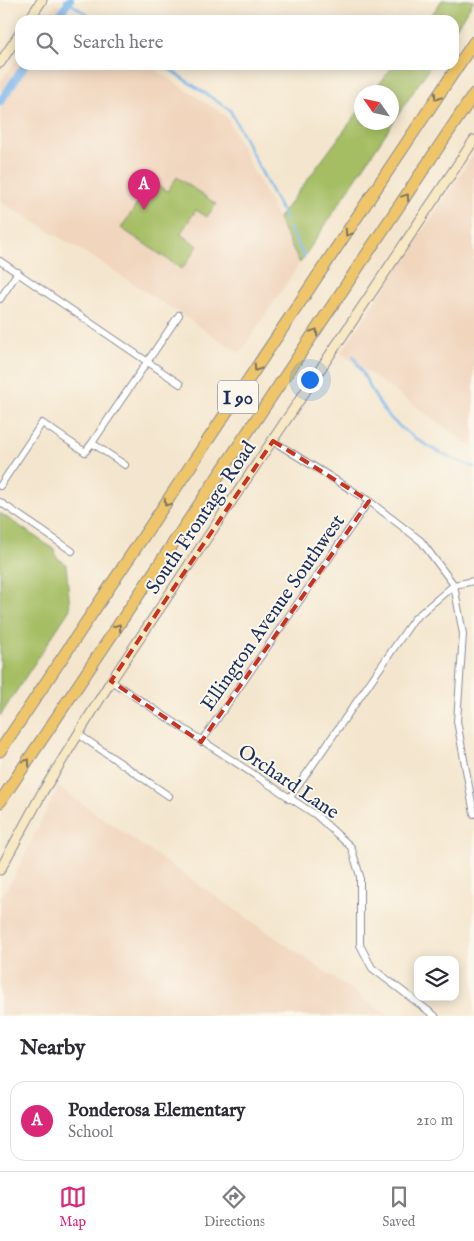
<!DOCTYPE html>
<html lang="en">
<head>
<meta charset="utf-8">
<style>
	:root { --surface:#fff; --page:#f7f7f7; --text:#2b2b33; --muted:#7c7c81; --line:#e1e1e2; --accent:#db2777 }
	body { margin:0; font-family:"IM FELL English",serif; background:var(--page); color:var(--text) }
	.controls { position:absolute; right:15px; bottom:15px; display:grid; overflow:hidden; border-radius:10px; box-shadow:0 2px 12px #0003 }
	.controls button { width:45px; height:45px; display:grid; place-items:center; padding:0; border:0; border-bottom:1px solid var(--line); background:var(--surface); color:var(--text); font:25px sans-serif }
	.compass { position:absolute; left:354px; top:85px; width:45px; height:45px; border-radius:50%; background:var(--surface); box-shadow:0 2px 12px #0003; rotate:304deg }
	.you { position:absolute; left:309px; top:379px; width:18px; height:18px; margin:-12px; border:4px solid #fff; border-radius:50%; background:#1a73e8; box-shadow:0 0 0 8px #1a73e833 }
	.badge { display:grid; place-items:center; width:32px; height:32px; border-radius:50%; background:var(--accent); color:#fff; font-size:16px; font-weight:700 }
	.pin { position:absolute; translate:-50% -41px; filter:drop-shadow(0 1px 2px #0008) }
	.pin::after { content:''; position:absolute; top:26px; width:18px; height:15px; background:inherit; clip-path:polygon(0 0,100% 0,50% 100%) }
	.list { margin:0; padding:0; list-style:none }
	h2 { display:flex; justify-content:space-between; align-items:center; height:65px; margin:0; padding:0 20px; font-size:21px }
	h2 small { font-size:16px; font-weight:400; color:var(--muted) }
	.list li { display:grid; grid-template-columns:32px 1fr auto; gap:15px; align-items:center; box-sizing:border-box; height:80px; margin:0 10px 10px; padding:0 10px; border:1px solid var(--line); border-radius:15px }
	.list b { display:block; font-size:19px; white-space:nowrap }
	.list p { margin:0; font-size:16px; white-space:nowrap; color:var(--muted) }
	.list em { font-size:16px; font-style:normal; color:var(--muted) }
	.icon { flex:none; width:28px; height:28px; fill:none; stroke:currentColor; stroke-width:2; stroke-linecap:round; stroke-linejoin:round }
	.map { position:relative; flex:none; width:474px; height:1016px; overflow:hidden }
	.search { position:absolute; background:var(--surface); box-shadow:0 2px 12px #0003; left:15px; right:15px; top:15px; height:55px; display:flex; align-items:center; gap:12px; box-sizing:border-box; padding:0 18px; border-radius:15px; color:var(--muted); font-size:19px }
	.sheet { height:155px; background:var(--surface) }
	nav { display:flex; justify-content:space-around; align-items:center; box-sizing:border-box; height:70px; border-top:1px solid var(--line); background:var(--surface); font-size:14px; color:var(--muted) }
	nav a { display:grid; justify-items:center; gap:2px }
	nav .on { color:var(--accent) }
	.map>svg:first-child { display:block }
	.built { fill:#f1d5bd }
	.green { fill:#a5be63; stroke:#607660 }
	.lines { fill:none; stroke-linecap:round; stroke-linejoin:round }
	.stream { stroke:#7cb7ee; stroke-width:2.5 }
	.canal { stroke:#7cb7ee; stroke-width:8 }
	.street-casing { stroke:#888a96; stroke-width:8 }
	.secondary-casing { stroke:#888a96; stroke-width:11 }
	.highway-casing { stroke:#888a96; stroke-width:13 }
	.street { stroke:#fff; stroke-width:6 }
	.secondary { stroke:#f8e8c3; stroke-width:9 }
	.highway { stroke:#eec569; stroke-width:11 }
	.oneway { stroke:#7a7263 }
	.marked { fill:none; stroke:#c8321e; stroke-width:4; stroke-dasharray:10 6; stroke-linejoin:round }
	.labels { text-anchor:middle; stroke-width:4; stroke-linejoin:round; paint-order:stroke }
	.shield { fill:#fbf7ec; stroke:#5e6b89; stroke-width:1 }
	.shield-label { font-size:19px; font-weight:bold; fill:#1b2f5e }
	.street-label { font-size:20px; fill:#1b2f5e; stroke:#fbf7ec }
</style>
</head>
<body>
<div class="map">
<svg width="474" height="1016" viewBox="0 0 474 1016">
	<rect width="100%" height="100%" fill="#fbf7ec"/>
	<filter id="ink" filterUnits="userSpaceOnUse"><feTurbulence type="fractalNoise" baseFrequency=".02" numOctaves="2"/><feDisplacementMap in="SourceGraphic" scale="10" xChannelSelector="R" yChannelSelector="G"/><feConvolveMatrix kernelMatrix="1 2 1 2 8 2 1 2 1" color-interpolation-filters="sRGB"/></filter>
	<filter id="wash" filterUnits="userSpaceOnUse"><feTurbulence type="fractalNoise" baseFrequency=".0096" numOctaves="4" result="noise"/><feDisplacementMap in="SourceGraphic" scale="20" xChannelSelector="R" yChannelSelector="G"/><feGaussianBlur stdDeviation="1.12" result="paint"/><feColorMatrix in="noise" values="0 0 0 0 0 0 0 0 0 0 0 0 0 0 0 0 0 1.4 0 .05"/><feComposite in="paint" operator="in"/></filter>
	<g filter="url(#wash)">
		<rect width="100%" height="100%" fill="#f4e6ce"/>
		<!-- built -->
		<path class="built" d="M56 4 80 20H45Z
			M20 55V65H148L226 116 300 263 240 353 100 262 0 201V83Z
			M474 154V448L341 353Z
			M58 787 389 1016H0V899L15 875Z"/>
		<!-- green -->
		<path class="green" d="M442 0H474L454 31V20H428Z
			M394 65H431L300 263 278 219 361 108 362 122H392V92H373Z
			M177 177 216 204 207 217 196 210 180 234 198 246 182 269 121 228 152 182 167 191Z
			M0 513 55 550 56 557 66 564 70 609 0 716Z"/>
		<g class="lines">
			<!-- stream -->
			<path class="stream" d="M65 0 96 20
				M163 65 230 110 286 220
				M289 227 304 257
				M353 356C364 374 373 396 386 413 404 435 447 459 474 467"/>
			<!-- canal -->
			<path class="canal" d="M56 20 70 0
				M0 102 25 65"/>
		</g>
	</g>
	<g filter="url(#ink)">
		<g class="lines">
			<defs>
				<path id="street" d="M0 261 180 384
					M0 299 18 272
					M273 441 369 501 421 541 454 585 463 634 457 721 474 814
					M92 443 179 315
					M0 486 42 423 85 452 92 443 125 465
					M0 502 72 551
					M111 681 316 815 351 847 360 876V945L372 968 435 1016
					M78 734 169 796
					M201 742 369 501
					M289 799 414 619 454 585 474 581"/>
				<path id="secondary" d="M29 20 42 0
					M0 63 20 33
					M0 870 42 793 111 681 474 140"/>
				<path id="highway" d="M0 751 474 42
					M0 802 474 94"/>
			</defs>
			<!-- street casing -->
			<use href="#street" class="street-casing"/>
			<!-- secondary casing -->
			<use href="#secondary" class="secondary-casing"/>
			<!-- highway casing -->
			<use href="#highway" class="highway-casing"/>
			<!-- street -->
			<use href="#street" class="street"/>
			<!-- secondary -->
			<use href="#secondary" class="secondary"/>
			<!-- highway -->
			<use href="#highway" class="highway"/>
		</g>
		<!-- one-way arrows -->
		<defs><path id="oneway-chevron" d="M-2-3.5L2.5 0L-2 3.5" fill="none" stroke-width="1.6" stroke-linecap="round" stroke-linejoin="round" transform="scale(1.25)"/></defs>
		<g class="oneway">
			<use href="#oneway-chevron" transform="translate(437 97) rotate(124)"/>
			<use href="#oneway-chevron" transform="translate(406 197) rotate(-56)"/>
			<use href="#oneway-chevron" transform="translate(348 233) rotate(124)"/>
			<use href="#oneway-chevron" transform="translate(315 332) rotate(-56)"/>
			<use href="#oneway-chevron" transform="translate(257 368) rotate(124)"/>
			<use href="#oneway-chevron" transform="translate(167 503) rotate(124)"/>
			<use href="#oneway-chevron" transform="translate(118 627) rotate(-56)"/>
			<use href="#oneway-chevron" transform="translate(27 762) rotate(-56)"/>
		</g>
	</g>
	<!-- marked area -->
	<path class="marked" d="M273 441 369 501 201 742 111 681Z"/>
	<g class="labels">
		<!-- shield labels -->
		<rect class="shield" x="218" y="380.5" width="40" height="33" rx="4"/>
		<g class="shield-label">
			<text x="238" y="404">I 90</text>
		</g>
		<!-- street labels -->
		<g class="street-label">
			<text transform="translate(200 517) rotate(-56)" y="7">South Frontage Road</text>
			<text transform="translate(272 612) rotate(-55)" y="7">Ellington Avenue Southwest</text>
			<text transform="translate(289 781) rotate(34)" y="7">Orchard Lane</text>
		</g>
	</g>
</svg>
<div class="controls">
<button><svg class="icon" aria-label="layers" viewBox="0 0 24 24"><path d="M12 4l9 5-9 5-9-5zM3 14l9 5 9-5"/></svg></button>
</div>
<svg class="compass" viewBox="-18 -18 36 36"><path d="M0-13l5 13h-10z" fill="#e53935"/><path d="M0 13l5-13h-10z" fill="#7c7c81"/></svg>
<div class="you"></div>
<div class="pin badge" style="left:144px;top:210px">A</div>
<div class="search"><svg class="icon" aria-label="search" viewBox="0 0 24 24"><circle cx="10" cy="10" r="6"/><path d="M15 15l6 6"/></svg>Search here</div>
</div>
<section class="sheet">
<h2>Nearby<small></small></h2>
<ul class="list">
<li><span class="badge">A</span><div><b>Ponderosa Elementary</b><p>School</p></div><em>210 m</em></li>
</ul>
</section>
<nav>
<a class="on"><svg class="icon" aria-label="map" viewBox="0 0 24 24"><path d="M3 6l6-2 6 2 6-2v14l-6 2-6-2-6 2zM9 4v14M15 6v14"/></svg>Map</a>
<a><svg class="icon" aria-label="directions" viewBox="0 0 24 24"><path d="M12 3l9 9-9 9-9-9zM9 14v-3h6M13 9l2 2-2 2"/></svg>Directions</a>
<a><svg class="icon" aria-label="saved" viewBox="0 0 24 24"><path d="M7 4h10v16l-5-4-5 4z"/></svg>Saved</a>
</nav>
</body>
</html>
